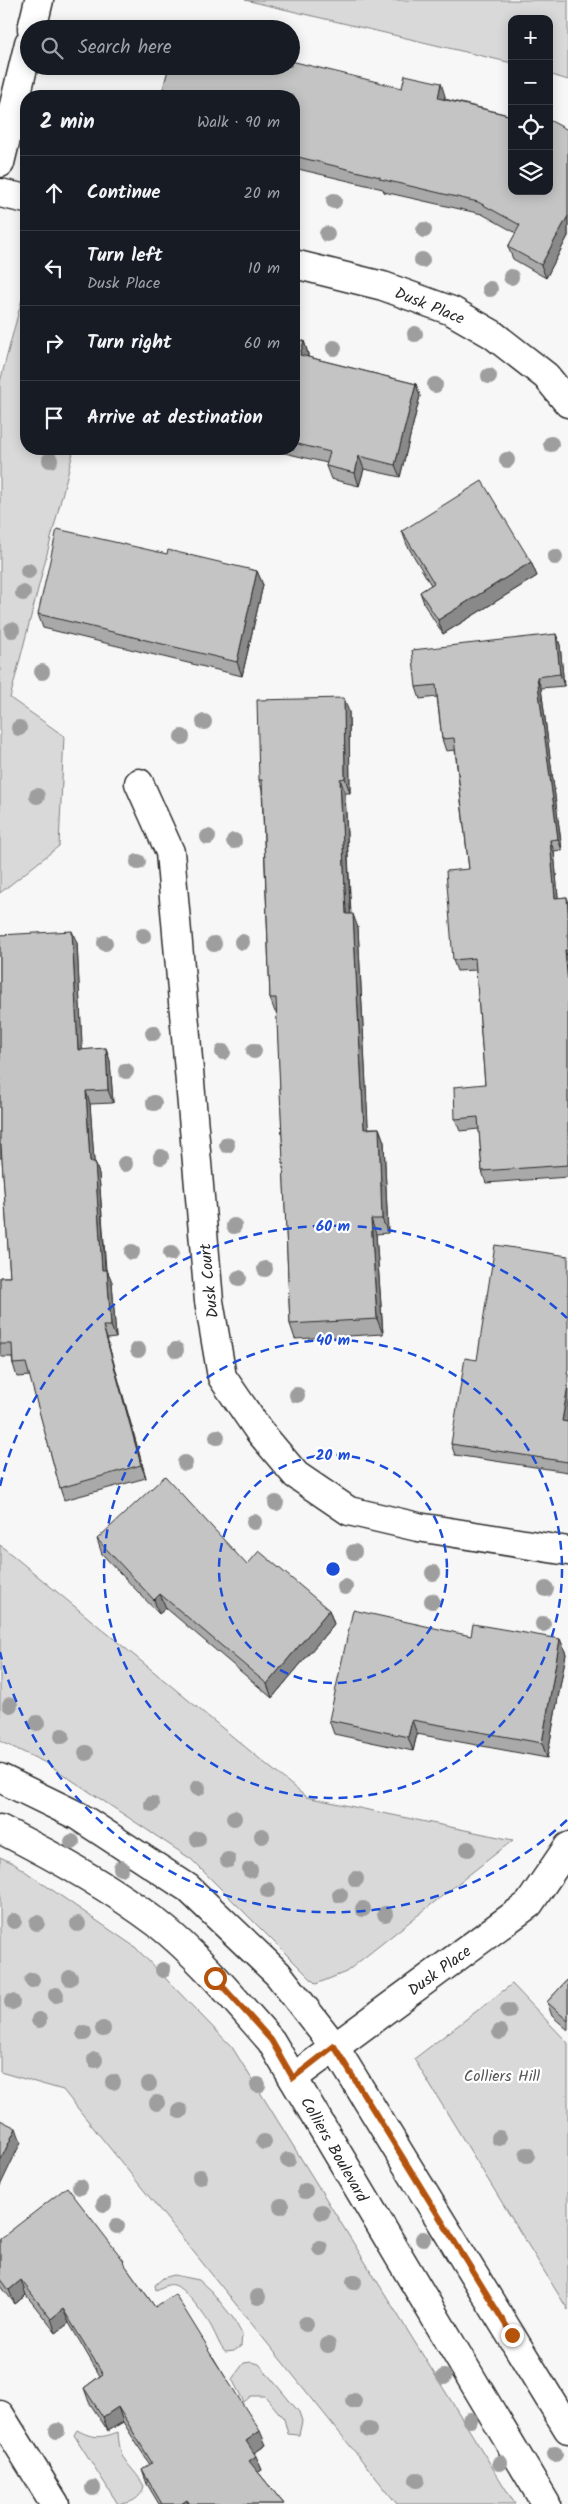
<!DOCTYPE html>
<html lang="en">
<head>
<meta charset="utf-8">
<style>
	:root { --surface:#171b24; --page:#242831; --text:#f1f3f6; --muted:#9ea1a6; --line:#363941 }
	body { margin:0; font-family:Kalam,sans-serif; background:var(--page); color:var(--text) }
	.controls { position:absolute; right:15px; top:15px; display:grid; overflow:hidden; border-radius:10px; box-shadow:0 2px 12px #0003 }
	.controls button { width:45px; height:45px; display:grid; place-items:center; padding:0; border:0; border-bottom:1px solid var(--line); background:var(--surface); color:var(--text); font:25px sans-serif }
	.stop { position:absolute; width:15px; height:15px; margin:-11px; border:4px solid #b45309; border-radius:50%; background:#fff }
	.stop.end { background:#b45309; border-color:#fff; box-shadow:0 1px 5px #0008 }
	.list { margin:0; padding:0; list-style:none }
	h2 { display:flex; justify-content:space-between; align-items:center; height:65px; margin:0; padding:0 20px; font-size:21px }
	h2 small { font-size:16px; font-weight:400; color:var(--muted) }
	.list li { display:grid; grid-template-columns:32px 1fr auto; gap:15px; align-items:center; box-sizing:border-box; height:75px; padding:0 20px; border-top:1px solid var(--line) }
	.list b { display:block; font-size:19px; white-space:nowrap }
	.list p { margin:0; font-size:16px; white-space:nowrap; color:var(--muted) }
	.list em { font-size:16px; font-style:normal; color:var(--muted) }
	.icon { flex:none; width:28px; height:28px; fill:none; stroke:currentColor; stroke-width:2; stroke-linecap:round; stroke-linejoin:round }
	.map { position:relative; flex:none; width:568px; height:2504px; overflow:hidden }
	.search { position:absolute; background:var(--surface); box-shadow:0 2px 12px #0003; left:20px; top:20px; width:280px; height:55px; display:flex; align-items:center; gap:12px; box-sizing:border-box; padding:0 18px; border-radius:28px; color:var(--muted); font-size:19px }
	.panel { position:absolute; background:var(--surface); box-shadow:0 2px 12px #0003; left:20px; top:90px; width:280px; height:365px; border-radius:20px }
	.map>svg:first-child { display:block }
	.green { fill:#d9d9d9; stroke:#828282 }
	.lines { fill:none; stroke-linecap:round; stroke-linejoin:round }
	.minor-casing { stroke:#2b2b2b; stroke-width:31 }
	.tertiary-casing { stroke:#2b2b2b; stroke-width:31 }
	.secondary-casing { stroke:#2b2b2b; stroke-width:31 }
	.minor { stroke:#fff; stroke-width:28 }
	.tertiary { stroke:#fff; stroke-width:28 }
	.secondary { stroke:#fff; stroke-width:28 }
	.tree { fill:#9e9e9e }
	.wall { fill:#a9a9a9; stroke:#2b2b2b }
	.shaded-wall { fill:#898989; stroke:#2b2b2b }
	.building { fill:#c4c4c4; stroke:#2b2b2b }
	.route { stroke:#b45309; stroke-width:6 }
	.ring { fill:none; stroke:#1d4ed8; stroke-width:2.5; stroke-dasharray:9 6 }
	.labels { text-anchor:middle; stroke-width:4.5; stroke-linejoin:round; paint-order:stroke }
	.street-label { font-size:16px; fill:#2b2b2b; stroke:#fff }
	.park-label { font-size:16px; fill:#565656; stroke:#fff }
	.centre { fill:#1d4ed8; stroke:#fff; stroke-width:2.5 }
	.ring-label { font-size:15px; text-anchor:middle; font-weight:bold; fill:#1d4ed8; stroke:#fff; stroke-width:4.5; stroke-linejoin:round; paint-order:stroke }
</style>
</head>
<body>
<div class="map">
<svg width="568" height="2504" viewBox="0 0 568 2504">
	<rect width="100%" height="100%" fill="#f7f7f7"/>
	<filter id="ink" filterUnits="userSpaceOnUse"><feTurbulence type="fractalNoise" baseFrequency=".02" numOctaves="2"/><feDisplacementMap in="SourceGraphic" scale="10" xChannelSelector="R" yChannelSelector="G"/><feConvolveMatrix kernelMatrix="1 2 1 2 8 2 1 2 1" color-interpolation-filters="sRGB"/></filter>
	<g filter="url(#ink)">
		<!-- green -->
		<path class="green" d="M245 0H568V80L549 74V19H512V63Z
			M26 284V449H74L10 698 64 736 59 846 0 893V382Z
			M0 1545 306 1797 513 1840 346 1972 316 1984 191 1859 46 1763 0 1741Z
			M0 1857 13 1863 135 1947 232 2047 515 2504H397L63 2090 0 2072Z
			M512 1984 568 2043V2310L414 2059Z
			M174 2275 199 2280 212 2292 233 2318 242 2334 241 2346 234 2351 225 2352C219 2345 217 2337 212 2328 207 2318 185 2288 174 2285 168 2283 161 2288 156 2290L155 2285 163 2278Z
			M252 2362 259 2364 299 2412 302 2421 299 2435 288 2434 284 2419 265 2396H251L244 2402 232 2379 244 2363Z
			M77 2430C93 2439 102 2438 118 2432 120 2466 130 2461 144 2486 141 2499 130 2504 118 2504L74 2435Z"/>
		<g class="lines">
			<defs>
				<path id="minor" d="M0 193 26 199
					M294 264 383 286 452 311 492 334 546 376 568 403
					M139 783 170 852 209 1301 222 1377 259 1431 296 1475 349 1511 418 1527 568 1551
					M293 2078 529 1904 568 1847
					M0 2415 55 2504"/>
				<path id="tertiary" d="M0 1778 78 1816 188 1888 278 1974 334 2046 568 2429
					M0 1829C54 1856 108 1886 157 1923 199 1956 235 2000 271 2041L546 2504"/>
				<path id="secondary" d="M32 29 39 0
					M0 163 29 43"/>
			</defs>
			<!-- minor casing -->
			<use href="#minor" class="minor-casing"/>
			<!-- tertiary casing -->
			<use href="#tertiary" class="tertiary-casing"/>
			<!-- secondary casing -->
			<use href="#secondary" class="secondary-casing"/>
			<!-- minor -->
			<use href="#minor" class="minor"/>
			<!-- tertiary -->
			<use href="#tertiary" class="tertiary"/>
			<!-- secondary -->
			<use href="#secondary" class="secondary"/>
		</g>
		<!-- trees -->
		<g class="tree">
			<circle cx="334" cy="201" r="8"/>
			<circle cx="424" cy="230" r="8"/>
			<circle cx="327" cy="234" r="8"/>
			<circle cx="422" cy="260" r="8"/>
			<circle cx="511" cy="277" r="8"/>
			<circle cx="490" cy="289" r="8"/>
			<circle cx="415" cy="334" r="8"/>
			<circle cx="334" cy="348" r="8"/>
			<circle cx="489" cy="376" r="8"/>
			<circle cx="435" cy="385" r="8"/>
			<circle cx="551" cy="444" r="8"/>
			<circle cx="50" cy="460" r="8"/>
			<circle cx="507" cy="460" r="8"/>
			<circle cx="555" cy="557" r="8"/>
			<circle cx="28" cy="571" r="8"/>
			<circle cx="23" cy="593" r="8"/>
			<circle cx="12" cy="630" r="8"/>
			<circle cx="42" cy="672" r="8"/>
			<circle cx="204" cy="722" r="8"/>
			<circle cx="19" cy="728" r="8"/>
			<circle cx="182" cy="737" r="8"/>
			<circle cx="37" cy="796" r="8"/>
			<circle cx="208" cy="837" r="8"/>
			<circle cx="234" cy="841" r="8"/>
			<circle cx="138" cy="862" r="8"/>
			<circle cx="143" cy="936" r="8"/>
			<circle cx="242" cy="942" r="8"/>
			<circle cx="105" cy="943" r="8"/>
			<circle cx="214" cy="944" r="8"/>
			<circle cx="153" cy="1033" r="8"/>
			<circle cx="254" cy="1051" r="8"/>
			<circle cx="223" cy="1052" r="8"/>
			<circle cx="126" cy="1071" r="8"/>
			<circle cx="154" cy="1103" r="8"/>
			<circle cx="227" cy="1145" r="8"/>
			<circle cx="161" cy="1157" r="8"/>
			<circle cx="125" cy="1164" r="8"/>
			<circle cx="234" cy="1226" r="8"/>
			<circle cx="132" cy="1252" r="8"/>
			<circle cx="171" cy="1253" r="8"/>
			<circle cx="265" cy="1269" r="8"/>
			<circle cx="239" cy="1278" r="8"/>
			<circle cx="138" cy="1350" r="8"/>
			<circle cx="176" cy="1350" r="8"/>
			<circle cx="297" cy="1395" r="8"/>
			<circle cx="217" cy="1437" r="8"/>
			<circle cx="185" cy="1463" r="8"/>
			<circle cx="276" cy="1503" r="8"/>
			<circle cx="254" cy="1522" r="8"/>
			<circle cx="354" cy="1552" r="8"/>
			<circle cx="433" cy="1573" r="8"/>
			<circle cx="345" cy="1587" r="8"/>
			<circle cx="546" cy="1589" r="8"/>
			<circle cx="432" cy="1601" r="8"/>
			<circle cx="543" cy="1624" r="8"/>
			<circle cx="10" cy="1705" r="8"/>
			<circle cx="37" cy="1723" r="8"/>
			<circle cx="62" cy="1736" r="8"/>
			<circle cx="86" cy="1753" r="8"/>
			<circle cx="198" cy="1788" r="8"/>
			<circle cx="152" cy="1804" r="8"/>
			<circle cx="234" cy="1818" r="8"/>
			<circle cx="262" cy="1836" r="8"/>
			<circle cx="198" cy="1839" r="8"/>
			<circle cx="72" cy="1842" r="8"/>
			<circle cx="468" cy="1849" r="8"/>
			<circle cx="228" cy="1860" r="8"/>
			<circle cx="121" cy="1868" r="8"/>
			<circle cx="250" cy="1870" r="8"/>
			<circle cx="356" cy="1879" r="8"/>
			<circle cx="268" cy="1890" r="8"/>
			<circle cx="340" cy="1895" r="8"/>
			<circle cx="363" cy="1909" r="8"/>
			<circle cx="385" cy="1914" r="8"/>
			<circle cx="14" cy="1921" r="8"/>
			<circle cx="37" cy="1923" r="8"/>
			<circle cx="78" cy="1924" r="8"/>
			<circle cx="163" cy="1970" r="8"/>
			<circle cx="70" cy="1978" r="8"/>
			<circle cx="32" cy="1980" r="8"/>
			<circle cx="56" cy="1995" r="8"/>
			<circle cx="12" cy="2002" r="8"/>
			<circle cx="508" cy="2011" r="8"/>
			<circle cx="39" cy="2020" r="8"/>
			<circle cx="103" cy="2029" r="8"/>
			<circle cx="500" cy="2032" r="8"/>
			<circle cx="84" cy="2033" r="8"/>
			<circle cx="95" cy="2060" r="8"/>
			<circle cx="113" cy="2082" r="8"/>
			<circle cx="149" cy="2084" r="8"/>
			<circle cx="258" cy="2085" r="8"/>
			<circle cx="157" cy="2103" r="8"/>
			<circle cx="180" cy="2111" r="8"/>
			<circle cx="499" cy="2138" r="8"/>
			<circle cx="264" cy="2142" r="8"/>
			<circle cx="527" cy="2155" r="8"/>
			<circle cx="288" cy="2160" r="8"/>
			<circle cx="200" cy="2177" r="8"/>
			<circle cx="80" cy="2187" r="8"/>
			<circle cx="305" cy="2191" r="8"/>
			<circle cx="104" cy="2204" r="8"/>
			<circle cx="281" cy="2206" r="8"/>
			<circle cx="322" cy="2212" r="8"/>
			<circle cx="117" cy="2226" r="8"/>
			<circle cx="423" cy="2239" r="8"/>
			<circle cx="320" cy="2248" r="8"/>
			<circle cx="354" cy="2282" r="8"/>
			<circle cx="258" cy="2297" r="8"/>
			<circle cx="306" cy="2324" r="8"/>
			<circle cx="328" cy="2345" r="8"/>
			<circle cx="444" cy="2377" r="8"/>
			<circle cx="354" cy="2401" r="8"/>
			<circle cx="470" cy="2420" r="8"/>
			<circle cx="369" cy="2430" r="8"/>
			<circle cx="57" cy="2431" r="8"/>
			<circle cx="555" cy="2454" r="8"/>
			<circle cx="500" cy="2463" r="8"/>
			<circle cx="417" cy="2480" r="8"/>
			<circle cx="93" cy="2488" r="8"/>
		</g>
		<!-- wall -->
		<path class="wall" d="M402 88 445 96V99L568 130V236L546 278 513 259 508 247 516 233 482 214 384 192 383 189 294 168V96Z
			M294 339 304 341 308 354V357L416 384 420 396 400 477 364 469 359 486 331 479 326 466 327 463 268 449H294Z
			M402 531 531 562 537 576 443 634 425 606 420 592 431 585 407 545Z
			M167 554 257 571 263 585 242 676 43 628 38 614Z
			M556 634 560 645 564 686 541 688 562 850 554 851 558 898 567 897 568 900V1177L486 1183 482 1171 479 1129 460 1131 455 1119 485 1084 476 970 457 971 453 960 469 869 455 750 446 751 442 739 437 697 420 699 416 687Z
			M349 712 350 793H345L351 914 358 928 368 1128H379L384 1142 388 1233 376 1234 383 1334 295 1339 290 1324 277 1012H275L270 998 262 790 259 780Z
			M0 935 77 943 82 1050 106 1048 110 1061 113 1103 90 1104 94 1162H95L99 1174 106 1270H107L112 1282 116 1338 107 1339 146 1478 64 1500 60 1488 30 1376 17 1377 13 1364 12 1357H1L0 1355V1277H10L2 1158H0Z
			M477 1360 568 1422V1472L455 1455 451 1444Z
			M97 1539 247 1565 329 1610 334 1624 272 1698 166 1608 159 1614 102 1554Z
			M471 1636 560 1639 566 1654 547 1758 417 1734 413 1751 334 1734 329 1720Z
			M568 1979V2030L552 2016 547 2002Z
			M0 2239 127 2268 155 2307 213 2357 266 2445 254 2453 262 2470 258 2472 284 2504H159L147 2484 142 2470 150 2465 123 2422 108 2431 89 2402 84 2388 100 2376 69 2323 56 2333 26 2295 15 2304 0 2285Z"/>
		<!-- shaded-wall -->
		<path class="shaded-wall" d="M441 83 445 96 442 110 438 98Z
			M568 216V236L546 278 541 265Z
			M304 341 308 354 305 368 300 355Z
			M416 384 420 396 400 477 395 465Z
			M359 456 364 469 359 486 355 473Z
			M531 562 537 576 443 634 438 620Z
			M257 571 263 585 242 676 237 662Z
			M556 634 560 645 564 686 560 674Z
			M537 677 541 688 562 850 558 839Z
			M344 698 349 712 350 793 345 778Z
			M340 779 345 793 351 928 346 914Z
			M550 840 554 851 559 909 555 898Z
			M353 914 358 928 369 1143 364 1129Z
			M72 931 77 943 83 1063 78 1050Z
			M565 950 568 958V984Z
			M106 1048 110 1061 113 1103 108 1090Z
			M86 1091 90 1104 95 1174 90 1162Z
			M379 1128 384 1142 388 1233 382 1219Z
			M95 1162 99 1174 106 1283 102 1270Z
			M371 1219 376 1234 383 1334 377 1319Z
			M107 1270 112 1282 116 1338 111 1326Z
			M103 1326 107 1339 146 1478 141 1465Z
			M568 1385V1420L566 1431 562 1421Z
			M160 1594 166 1608 159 1614 154 1600Z
			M329 1610 334 1624 272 1698 267 1684Z
			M560 1639 566 1654 547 1758 542 1743Z
			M412 1720 417 1734 413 1751 408 1737Z
			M16 2128 21 2142 0 2186V2161Z
			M21 2280 26 2295 15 2304 9 2290Z
			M63 2309 69 2323 56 2333 51 2319Z
			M118 2407 123 2422 108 2431 103 2417Z
			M260 2431 266 2445 251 2455 246 2441Z
			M256 2456 262 2470 254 2475 249 2461Z
			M187 2500 188 2504H181Z"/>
		<!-- building -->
		<path class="building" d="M291 61 402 88 405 75 441 83 438 98 512 116V191H549V120L568 130V216L541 265 508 247 520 225 478 202 380 179V177L294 156V96H161L169 66H291Z
			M294 339 304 341 300 355 416 384 395 465 359 456 355 473 326 466 330 452 294 443Z
			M482 481 531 562 438 620 420 592 434 583 402 531Z
			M57 529 167 554 168 550 257 571 237 662 38 614Z
			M556 634 560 674 537 677 558 839 550 840 555 898 567 897 568 912V950H565L568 984V1165L482 1171 478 1117 455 1119 454 1087 485 1084 475 958 453 960 446 871 469 869 454 738 442 739 436 685 416 687 412 650Z
			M344 698 345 778 340 779 346 914H353L364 1129 379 1128 382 1219H371L377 1319 290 1324 276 998H270L262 780H259L257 700Z
			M72 931 78 1050 106 1048 108 1090 86 1091 90 1162H95L102 1270H107L111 1326H103L141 1465 60 1488 26 1363 13 1364 12 1344H0V1277H10L1 1145H0V935Z
			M495 1245 568 1256V1370L567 1374H568V1385L562 1421 568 1422V1462L451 1444 465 1358 477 1360Z
			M165 1476 247 1565 259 1551 329 1610 267 1684 160 1594 154 1600 97 1539Z
			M353 1610 471 1636 473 1624 560 1639 542 1743 412 1720 408 1737 329 1720Z
			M568 1979V2021L547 2002Z
			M0 2120 16 2128 0 2161Z
			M67 2187 124 2261 123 2262 155 2307 175 2294 209 2349 208 2350 260 2431 246 2441 256 2456 249 2461 284 2504H190L187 2500 181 2504H162L142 2470 152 2463 118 2407 103 2417 84 2388 103 2374 63 2309 51 2319 21 2280 9 2290 0 2278V2239Z"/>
	</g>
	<g class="lines" filter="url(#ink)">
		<!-- route -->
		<path class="route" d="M215 1978 271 2040 293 2078 334 2046 512 2335"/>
	</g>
	<!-- distance rings -->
	<g class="ring">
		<circle cx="333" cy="1569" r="114"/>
		<circle cx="333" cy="1569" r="229"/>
		<path d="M567 1820A343 343 0 0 1 0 1652M0 1486A343 343 0 0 1 567 1318"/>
	</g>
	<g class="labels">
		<!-- street labels -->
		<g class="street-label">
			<text transform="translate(430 305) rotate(22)" y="6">Dusk Place</text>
			<text transform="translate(208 1281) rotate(-96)" y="6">Dusk Court</text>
			<text transform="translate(439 1970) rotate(-36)" y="6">Dusk Place</text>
			<text transform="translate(335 2149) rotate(60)" y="6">Colliers Boulevard</text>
		</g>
		<!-- park labels -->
		<g class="park-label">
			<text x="502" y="2081">Colliers Hill</text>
		</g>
	</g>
	<circle cx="333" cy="1569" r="8" class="centre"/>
	<g class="ring-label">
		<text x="333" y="1231">60 m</text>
		<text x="333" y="1345">40 m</text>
		<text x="333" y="1460">20 m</text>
	</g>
</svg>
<div class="controls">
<button>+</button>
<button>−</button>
<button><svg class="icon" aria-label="locate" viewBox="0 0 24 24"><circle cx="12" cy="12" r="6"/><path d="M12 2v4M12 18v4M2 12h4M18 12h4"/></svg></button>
<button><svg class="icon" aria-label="layers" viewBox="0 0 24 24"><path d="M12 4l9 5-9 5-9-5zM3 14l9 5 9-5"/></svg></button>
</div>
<div class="stop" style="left:215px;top:1978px"></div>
<div class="stop end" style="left:512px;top:2335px"></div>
<div class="search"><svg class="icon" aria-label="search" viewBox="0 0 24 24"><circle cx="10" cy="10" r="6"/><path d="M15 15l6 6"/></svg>Search here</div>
<section class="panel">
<h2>2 min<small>Walk · 90 m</small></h2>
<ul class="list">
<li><svg class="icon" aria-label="ahead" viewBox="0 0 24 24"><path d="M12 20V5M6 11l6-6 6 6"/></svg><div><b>Continue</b></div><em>20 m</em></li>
<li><svg class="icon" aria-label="left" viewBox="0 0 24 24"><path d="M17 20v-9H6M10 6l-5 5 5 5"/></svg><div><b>Turn left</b><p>Dusk Place</p></div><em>10 m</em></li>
<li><svg class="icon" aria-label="right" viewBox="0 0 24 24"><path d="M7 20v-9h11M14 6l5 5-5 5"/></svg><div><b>Turn right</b></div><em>60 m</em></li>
<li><svg class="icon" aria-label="arrive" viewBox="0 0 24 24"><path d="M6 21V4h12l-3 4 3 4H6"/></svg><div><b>Arrive at destination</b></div></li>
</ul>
</section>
</div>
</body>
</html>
